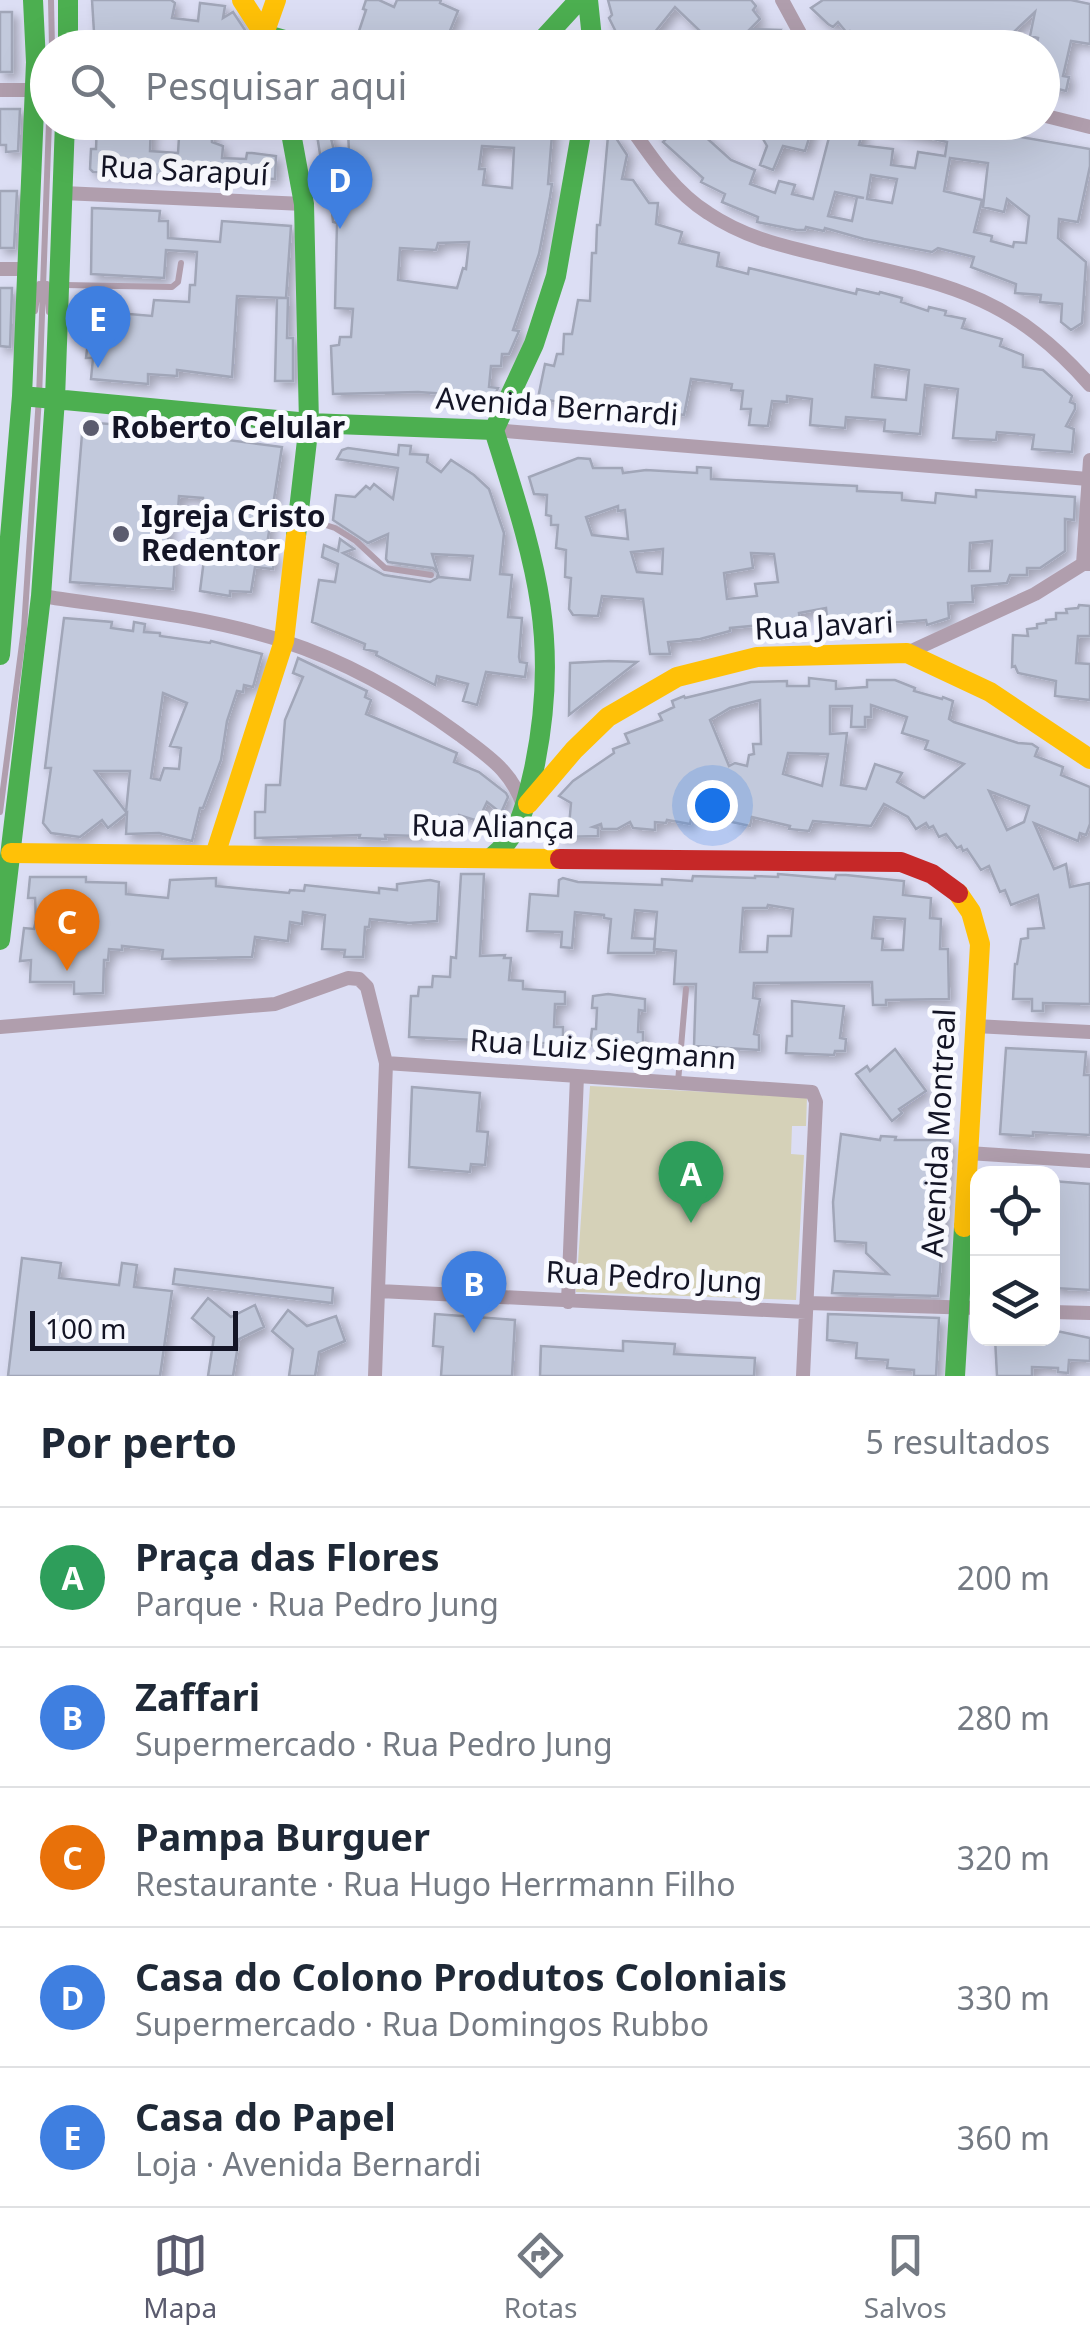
<!DOCTYPE html>
<html lang="pt">
<head>
<meta charset="utf-8">
<style>
	:root { --surface:#fff; --page:#f2f2f3; --text:#1f2937; --muted:#747a83; --line:#e0e1e3; --accent:#5a5b6e }
	body { margin:0; font-family:"Noto Sans",sans-serif; background:var(--page); color:var(--text) }
	.controls { position:absolute; right:30px; bottom:30px; display:grid; overflow:hidden; border-radius:20px; box-shadow:0 10px 40px #0002 }
	.controls button { width:90px; height:90px; display:grid; place-items:center; padding:0; border:0; border-bottom:2px solid var(--line); background:var(--surface); color:var(--text); font:50px sans-serif }
	.scale { position:absolute; left:30px; bottom:25px; width:208px; box-sizing:border-box; padding-left:10px; border:5px solid #141526; border-top:0; font-size:28px; line-height:35px; white-space:nowrap; color:#141526; -webkit-text-stroke:8px #f9faff; paint-order:stroke }
	.you { position:absolute; left:712px; top:805px; width:35px; height:35px; margin:-25px; border:8px solid #fff; border-radius:50%; background:#1a73e8; box-shadow:0 0 0 15px #1a73e833 }
	.badge { display:grid; place-items:center; width:65px; height:65px; border-radius:50%; background:var(--accent); color:#fff; font-size:32px; font-weight:700 }
	.pin { position:absolute; translate:-50% -82px; filter:drop-shadow(0 2px 5px #0008) }
	.pin::after { content:''; position:absolute; top:52px; width:35px; height:30px; background:inherit; clip-path:polygon(0 0,100% 0,50% 100%) }
	.list { margin:0; padding:0; list-style:none }
	h2 { display:flex; justify-content:space-between; align-items:center; height:130px; margin:0; padding:0 40px; font-size:42px }
	h2 small { font-size:32px; font-weight:400; color:var(--muted) }
	.list li { display:grid; grid-template-columns:65px 1fr auto; gap:30px; align-items:center; box-sizing:border-box; height:140px; padding:0 40px; border-top:2px solid var(--line) }
	.list b { display:block; font-size:38px; white-space:nowrap }
	.list p { margin:0; font-size:32px; white-space:nowrap; color:var(--muted) }
	.list em { font-size:32px; font-style:normal; color:var(--muted) }
	.icon { flex:none; width:55px; height:55px; fill:none; stroke:currentColor; stroke-width:2; stroke-linecap:round; stroke-linejoin:round }
	.map { position:relative; flex:none; width:1090px; height:1376px; overflow:hidden }
	.search { position:absolute; background:var(--surface); box-shadow:0 10px 40px #0002; left:30px; right:30px; top:30px; height:110px; display:flex; align-items:center; gap:25px; box-sizing:border-box; padding:0 35px; border-radius:55px; color:var(--muted); font-size:38px }
	.sheet { height:830px; background:var(--surface) }
	nav { display:flex; justify-content:space-around; align-items:center; box-sizing:border-box; height:140px; border-top:2px solid var(--line); background:var(--surface); font-size:28px; color:var(--muted) }
	nav a { display:grid; justify-items:center; gap:5px }
	nav .on { color:var(--accent) }
	.map>svg:first-child { display:block }
	.green { fill:#d5d1b8 }
	.building { fill:#c2c9dc; stroke:#a1a6b8; stroke-width:2.5; fill-rule:evenodd; filter:url(#shadow) }
	.lines { fill:none; stroke-linecap:round; stroke-linejoin:round }
	.lane { stroke:#b09ead; stroke-width:6 }
	.street { stroke:#b09ead; stroke-width:14 }
	.fast { stroke:#4caf50; stroke-width:20 }
	.slow { stroke:#ffc107; stroke-width:20 }
	.jam { stroke:#c62828; stroke-width:20 }
	.poi-dot { fill:#5a5b6e; stroke:#f9faff; stroke-width:4 }
	.labels { text-anchor:middle; stroke-width:10; stroke-linejoin:round; paint-order:stroke }
	.street-label { font-size:30px; fill:#141526; stroke:#f9faff }
	.poi-label { font-size:30px; font-weight:bold; fill:#141526; stroke:#f9faff; text-anchor:start }
</style>
</head>
<body>
<div class="map">
<svg width="1090" height="1376" viewBox="0 0 1090 1376">
	<defs>
		<filter id="shadow"><feDropShadow dx="5" dy="5" stdDeviation="5" flood-color="#0004"/></filter>
	</defs>
	<rect width="100%" height="100%" fill="#dcdef4"/>
	<!-- green -->
	<path class="green" d="M590 1086 807 1097 806 1126H792L791 1154 804 1155 796 1300 576 1292Z"/>
	<!-- building -->
	<path class="building" d="M92 0H171L175 3 172 18 198 21 200 3 225 6 223 18 233 12 249 36 248 48H172L173 38 143 36 142 48H95Z
		M366 0H379L394 7 397 0H441L440 3 458 11 443 48H400L358 34 366 10 363 9Z
		M608 0H751L756 6 753 10 760 19 750 29 780 30 761 48H683L699 30 675 7 642 48H613L620 40 609 18 612 15Z
		M823 0H1071L1090 4V44L1071 41 1063 76 1069 77 1066 91 1042 85V48H1036L1038 38 1030 36 1035 12 999 46 995 41 988 48H921L912 35 895 48H864L870 42 850 31 847 33 838 22 833 27 828 24 811 8Z
		M0 12H12V72H0Z
		M0 109H20L18 151 6 152V145H0Z
		M97 122H151L150 151 178 153 180 122H211L212 142 223 146 222 158 246 159 247 153H252L276 156 275 179 93 172 90 169 91 149H96Z
		M368 122H413V126L457 122H553L548 184H552L550 197 539 254 513 330 519 331 509 354H502L501 366H491L489 387 498 388 494 397 418 392 333 394 331 346 339 345 340 337H351L353 309 335 308 337 223 333 222 332 212 334 180 324 179 316 129 328 126 345 196 351 195 348 131 366 128ZM482 146 514 148 512 188 483 185 485 169H479ZM469 242 466 269 463 268 457 288 398 280 400 248 436 250 438 243Z
		M653 122H708L700 132 731 160 755 170 750 184 775 193 779 181 795 185 792 194 813 199 833 122H865L859 145 893 149 891 165 915 168 918 152 945 156 947 142 881 127V122H969L987 125 986 131 1090 149V166L1078 222 1059 219 1058 238 1086 262 1082 323 1071 330 1061 322 1062 304 1040 302 1041 295 1015 293 1016 284 971 267 974 257 938 248 932 252 864 239 825 228 824 231 806 227 805 230H797L757 222 758 217 722 202 725 194 701 182 703 178 663 142 666 139 659 134 662 130ZM950 158 988 163 983 207 1004 212 1007 199 1029 216 1026 243 1014 242 1013 247 991 241 992 236 974 232 982 200 944 191ZM871 175 897 179 892 203 867 199ZM835 192 864 198 857 197 852 221 828 216Z
		M777 122H814L805 151 783 146 773 170 760 165 767 146 763 139Z
		M608 136 616 138 627 155 622 179 633 180 649 203H658L656 224 682 232 679 243 719 253 717 266 748 274 749 268 856 294 857 289 879 294 880 292 902 298 901 302 928 311 929 307 946 311 945 315 965 319 962 328 1002 339 1000 346 1023 355V367L1043 370 1072 396 1070 402 1075 404V409L1066 426 1074 429 1072 452 1032 449 1034 435 997 432 996 440 953 438 958 389 925 385 920 434 884 431 885 420 846 417 845 428 810 425 812 399 787 396V402L772 401 768 426 749 425 751 409H741L743 391 731 390 732 384 691 379 684 415 660 411V415L642 414 594 404 593 407 579 406 538 398 545 364 554 366 557 354H563L564 334H572L578 300 590 301 592 253H596L597 225H600ZM875 365 909 370 906 400 872 397Z
		M0 191H17L14 248H0Z
		M92 208 160 211 159 221H168V238L220 242 222 221 291 226 286 298 237 296 232 377 177 370V376L148 374V384L91 379 93 358H86L89 333 84 332V295L107 296 106 312 152 316 154 300 189 302 190 285H195L197 252 166 250 164 278 91 274Z
		M0 288H12L10 347 0 346Z
		M277 298H288L287 338H293V381H275Z
		M83 422 188 430V435L282 447 266 551 275 555 273 569 255 567 251 592 230 591V596L200 591 211 504H203V498L179 496 178 511 170 510 167 557 175 558 173 589 70 582Z
		M399 445 411 446 410 454 428 455 427 462 441 472 451 460 474 475 489 489 504 533 500 574 512 575 508 617 522 618 519 657 520 662 527 663 525 677 486 672 477 705 463 701 468 684 437 676 435 685 376 655 377 652 364 649 365 644 312 622 319 580 335 582 338 564 322 557 324 545 338 551 340 539 354 549 343 553 384 575 430 582 437 578 438 573 433 568 388 562 386 559 388 534 368 543 333 520 336 495 355 497 366 486 370 489 374 484 393 499 398 468 337 459 342 450 348 448 398 455ZM432 554 473 556 470 580 439 577Z
		M578 458 590 459 593 468H622L623 473 646 470 697 473V467L711 468V479L857 486V491L902 493V500L935 503 936 493 976 497V490L1075 497 1074 520 1065 519V551L1040 568H1027V575H1010L1007 583 972 586 973 602 948 603 949 618 927 625 926 620 848 626 847 619 827 618 826 608 799 613 801 627 784 629 783 623 730 628V631L700 639 668 642 670 654H650L643 599 602 596 598 616 573 615 569 609 571 578 565 577 566 550 556 548 558 525H551V516L546 515 547 495 534 494 529 477ZM618 506V511L625 510 628 539 592 535 586 517ZM992 541 990 571H969L970 543ZM663 549 662 574 637 572 631 552ZM751 553 774 554 778 582 755 584 757 596 727 599 724 573 753 568Z
		M1079 605 1090 606V636H1078L1076 663 1090 664V700L1055 696 1056 681 1018 673 1015 666 1012 667 1013 635 1028 636 1027 629 1037 628V624L1046 623V620L1056 619V613H1067L1066 609 1078 608Z
		M64 618 112 622 111 628 133 631 134 622 145 624 144 632 160 633V636L210 643 211 641 262 654 253 687 244 685 243 692 237 691 227 721 221 760 203 808H200L192 841 159 833 126 834 127 813 108 828 102 820 80 837 51 833 43 823 51 768H45ZM163 693 187 703 170 746 181 748 179 769 164 768 160 780 151 778ZM95 771H130L126 812Z
		M298 658 367 691 365 697 371 700 366 714 457 753 454 762 479 772 506 793 508 797 501 813 487 802 478 821 459 815 456 823 446 819 441 832 424 826 420 836 385 835 386 839 359 838 360 835 255 838V812H265L266 785H280L285 720 303 677 293 673Z
		M609 661 637 662 569 715 570 663Z
		M809 678 836 681V689L867 687V680H895L915 688 914 691 942 699 943 697 953 701 949 719 954 722 1018 743 1032 744 1038 748 1035 756 1063 767 1061 775 1090 787V824L1086 835 1080 833 1078 841 1034 823 1054 869 1066 864 1070 887 1090 883V1004L1043 1003V1011H1032V999H1013L1015 964H1017L1021 939 1028 938V929L1044 928 1038 895 1011 905 1005 890 1000 892 989 866 981 870 967 849 963 851 961 846 957 848 946 834 939 837 933 826 929 828 926 823 916 829 908 817 884 804 871 826 813 821 809 831 789 829 790 826 752 817 750 826 732 822 736 809 727 807 728 803 696 795 690 824 667 820 666 823 655 822V830L633 828 630 822 617 829H602L601 824 593 827 598 828V836L559 837 560 825 569 826 571 803 559 796 573 781 614 753 613 749 629 743 625 734 662 720 659 714 674 707 672 701 684 696 685 698 751 682 787 681V686H809ZM760 700 761 744H753L754 754 749 755 747 766 735 763 729 766 710 720 730 708ZM871 705 907 717 902 733 928 741 925 749 964 764 924 798 897 782 902 773 875 764 866 789 841 785 847 733 830 734V706H852L851 727H865V717H871ZM788 753 828 754 822 786 783 774ZM989 791 1029 806 1024 822 1007 830Z
		M461 874H484L480 956 505 955 504 958H511L509 980 523 981V989L565 992V1004H555L554 1027H563V1044L409 1037 411 996H418L419 987H432L433 976 450 977 451 957 456 958Z
		M778 874 835 879 836 875H846L904 881 903 895 931 898 930 918 941 919 940 949H948L949 999 886 1000V1005H873L872 982 754 983 753 998 760 999 754 1034 759 1035V1050L694 1046 696 984H674L676 951 654 949 657 912 635 910 632 938 655 939 654 953H608L611 919 604 918V915L575 912 572 948 561 947 562 932 527 931 530 894 558 896 559 880 563 878 578 882 662 885V879L692 881 693 876 755 878V876L778 877ZM768 905 793 909 791 936H768L767 952H740L743 908H767ZM874 917 905 919 903 950H882L883 939 872 938Z
		M30 877H86V882L126 883V894L168 898 170 880 216 878V886L289 893 290 890 304 891 305 885 379 893V888L397 890V884L430 880 439 882 437 921 409 923 370 919 369 927H365L363 957H344L345 950 322 949 325 915 303 912 302 924 290 922 288 941 255 937 252 957 162 959 163 950 122 946V950L109 949 108 960H104L103 993 74 994V982H30L31 960 20 961 24 928 34 929 36 920 35 898H28Z
		M608 994 645 999V1011L639 1010 638 1032H643V1044L628 1043 623 1047 590 1045 592 1029H596L597 1008H592L593 996Z
		M792 1001 844 1006 840 1038 846 1039 845 1051H835L834 1055 786 1053 787 1036H792Z
		M1006 1048 1086 1052 1084 1075H1090V1135L1033 1132V1136L1000 1134Z
		M895 1049 926 1091 899 1109 902 1113 892 1121 856 1074 867 1066 870 1071Z
		M412 1087 480 1093 477 1131 488 1132 485 1165 471 1164 470 1172 409 1167Z
		M841 1134 880 1140 881 1136 896 1137 895 1140H950L938 1296 832 1293 834 1271 888 1274 866 1253V1243L835 1241 833 1202Z
		M1052 1181 1090 1184V1290L1054 1288 1052 1284Z
		M22 1258 61 1263 59 1278 119 1285 122 1263 137 1265 134 1287 172 1291 160 1376H8Z
		M175 1269 333 1288 332 1303 173 1284Z
		M208 1298 231 1317 255 1305 264 1327 239 1339 233 1376H208L214 1337 192 1318Z
		M288 1310 307 1326 336 1316 345 1341 319 1352 315 1376H289L293 1349 272 1331Z
		M435 1314 515 1320 512 1376H441L443 1347 433 1346Z
		M828 1314 939 1318 936 1376H914V1370L887 1368 888 1360 856 1358 857 1343 827 1340Z
		M1052 1330 1090 1338V1361L1069 1360 1068 1373 1058 1372V1368L1032 1367V1376H997L995 1338H1052Z
		M623 1341 675 1344 674 1354 755 1358 754 1376H540L541 1346 623 1351Z"/>
	<g class="lines">
		<!-- lane -->
		<path class="lane" d="M51 0 52 48
			M47 284 49 312
			M65 285 172 287 178 282 181 263
			M35 311 39 284
			M304 518 335 528 356 541 385 568 431 575
			M0 812 24 629 39 397 49 122
			M678 1082 686 989"/>
		<!-- street -->
		<path class="street" d="M782 0 801 35 817 48
			M0 90H35
			M1042 115 1090 127
			M627 122C650 155 673 191 708 213 747 239 784 246 829 257 944 284 1008 292 1090 385
			M63 193 304 204
			M0 269H27
			M494 430 1088 479
			M1089 564H1083L1090 460
			M41 596C121 608 206 616 283 641 345 661 408 697 460 735 490 758 512 771 524 808
			M907 653 1035 594 1083 564
			M975 1026 1090 1032
			M0 1027 275 1004 348 978 359 979 367 987 386 1063 375 1376
			M386 1063 812 1092 816 1102 803 1376
			M968 1153 1090 1161
			M379 1291 806 1312
			M568 1302 577 1076
			M807 1303 978 1308
			M1052 1312 1090 1313"/>
		<!-- fast -->
		<path class="fast" d="M68 0V48
			M588 0 593 48
			M264 34 313 48
			M535 48 579 0
			M289 122 304 204 309 423 296 536
			M22 396 309 423 494 430
			M0 655 22 396 36 62 33 0
			M492 857C521 834 526 803 534 769 562 635 533 556 494 430L534 344 556 276 583 122
			M0 940 41 596 55 399 65 122
			M955 1376 964 1227"/>
		<!-- slow -->
		<path class="slow" d="M242 0 264 34 267 48
			M264 34 276 0
			M528 804 574 750 608 717 677 677 757 657 907 653 990 692 1090 759
			M11 853 560 859
			M215 855 284 641 296 536
			M958 893 971 912 980 944 964 1227"/>
		<!-- jam -->
		<path class="jam" d="M560 859 901 862 932 874 958 893"/>
	</g>
	<!-- markers -->
	<g class="poi-dot">
		<circle cx="91" cy="428" r="10"/>
		<circle cx="121" cy="534" r="10"/>
	</g>
	<g class="labels">
		<!-- street labels -->
		<g class="street-label">
			<text transform="translate(184 171) rotate(3)" y="10">Rua Sarapuí</text>
			<text transform="translate(557 407) rotate(4)" y="10">Avenida Bernardi</text>
			<text transform="translate(824 626) rotate(-3)" y="10">Rua Javari</text>
			<text transform="translate(493 827) rotate(1)" y="10">Rua Aliança</text>
			<text transform="translate(603 1050) rotate(4)" y="10">Rua Luiz Siegmann</text>
			<text transform="translate(939 1133) rotate(-87)" y="10">Avenida Montreal</text>
			<text transform="translate(654 1278) rotate(3)" y="10">Rua Pedro Jung</text>
		</g>
		<!-- poi labels -->
		<g class="poi-label">
			<text x="111" y="438">Roberto Celular</text>
			<text x="141" y="527">Igreja Cristo<tspan x="141" dy="34">Redentor</tspan></text>
		</g>
	</g>
</svg>
<div class="controls">
<button><svg class="icon" aria-label="locate" viewBox="0 0 24 24"><circle cx="12" cy="12" r="6"/><path d="M12 2v4M12 18v4M2 12h4M18 12h4"/></svg></button>
<button><svg class="icon" aria-label="layers" viewBox="0 0 24 24"><path d="M12 4l9 5-9 5-9-5zM3 14l9 5 9-5"/></svg></button>
</div>
<div class="scale">100 m</div>
<div class="you"></div>
<div class="pin badge" style="left:691px;top:1223px;background:#2e9e5b">A</div>
<div class="pin badge" style="left:474px;top:1333px;background:#3f7fe0">B</div>
<div class="pin badge" style="left:67px;top:971px;background:#e8710a">C</div>
<div class="pin badge" style="left:340px;top:229px;background:#3f7fe0">D</div>
<div class="pin badge" style="left:98px;top:368px;background:#3f7fe0">E</div>
<div class="search"><svg class="icon" aria-label="search" viewBox="0 0 24 24"><circle cx="10" cy="10" r="6"/><path d="M15 15l6 6"/></svg>Pesquisar aqui</div>
</div>
<section class="sheet">
<h2>Por perto<small>5 resultados</small></h2>
<ul class="list">
<li><span class="badge" style="background:#2e9e5b">A</span><div><b>Praça das Flores</b><p>Parque · Rua Pedro Jung</p></div><em>200 m</em></li>
<li><span class="badge" style="background:#3f7fe0">B</span><div><b>Zaffari</b><p>Supermercado · Rua Pedro Jung</p></div><em>280 m</em></li>
<li><span class="badge" style="background:#e8710a">C</span><div><b>Pampa Burguer</b><p>Restaurante · Rua Hugo Herrmann Filho</p></div><em>320 m</em></li>
<li><span class="badge" style="background:#3f7fe0">D</span><div><b>Casa do Colono Produtos Coloniais</b><p>Supermercado · Rua Domingos Rubbo</p></div><em>330 m</em></li>
<li><span class="badge" style="background:#3f7fe0">E</span><div><b>Casa do Papel</b><p>Loja · Avenida Bernardi</p></div><em>360 m</em></li>
</ul>
</section>
<nav>
<a class="on"><svg class="icon" aria-label="map" viewBox="0 0 24 24"><path d="M3 6l6-2 6 2 6-2v14l-6 2-6-2-6 2zM9 4v14M15 6v14"/></svg>Mapa</a>
<a><svg class="icon" aria-label="directions" viewBox="0 0 24 24"><path d="M12 3l9 9-9 9-9-9zM9 14v-3h6M13 9l2 2-2 2"/></svg>Rotas</a>
<a><svg class="icon" aria-label="saved" viewBox="0 0 24 24"><path d="M7 4h10v16l-5-4-5 4z"/></svg>Salvos</a>
</nav>
</body>
</html>
